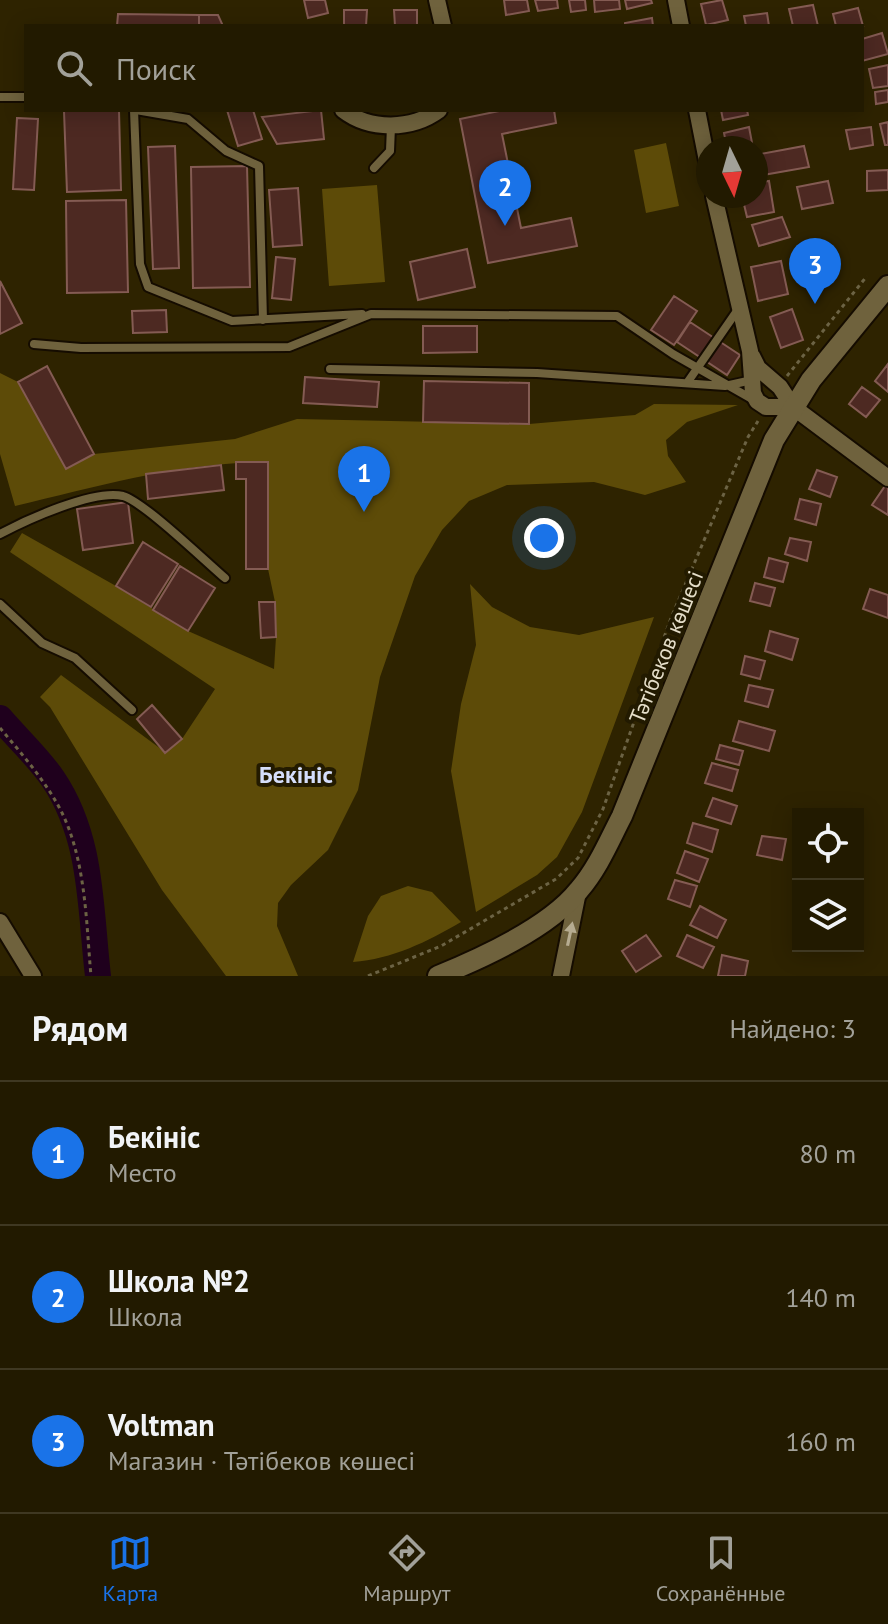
<!DOCTYPE html>
<html lang="ru">
<head>
<meta charset="utf-8">
<style>
	:root { --surface:#221a00; --page:#2a230a; --text:#f1f3f6; --muted:#a2a199; --line:#3f3822; --accent:#1a73e8 }
	body { margin:0; font-family:"PT Sans",sans-serif; background:var(--page); color:var(--text) }
	.controls { position:absolute; right:24px; bottom:24px; display:grid; overflow:hidden; border-radius:0px; box-shadow:0 4px 20px #0003 }
	.controls button { width:72px; height:72px; display:grid; place-items:center; padding:0; border:0; border-bottom:2px solid var(--line); background:var(--surface); color:var(--text); font:40px sans-serif }
	.compass { position:absolute; left:696px; top:136px; width:72px; height:72px; border-radius:50%; background:var(--surface); box-shadow:0 4px 20px #0003; rotate:175deg }
	.you { position:absolute; left:544px; top:538px; width:28px; height:28px; margin:-20px; border:6px solid #fff; border-radius:50%; background:#1a73e8; box-shadow:0 0 0 12px #1a73e833 }
	.badge { display:grid; place-items:center; width:52px; height:52px; border-radius:50%; background:var(--accent); color:#fff; font-size:26px; font-weight:700 }
	.pin { position:absolute; translate:-50% -66px; filter:drop-shadow(0 2px 4px #0008) }
	.pin::after { content:''; position:absolute; top:42px; width:28px; height:24px; background:inherit; clip-path:polygon(0 0,100% 0,50% 100%) }
	.list { margin:0; padding:0; list-style:none }
	h2 { display:flex; justify-content:space-between; align-items:center; height:104px; margin:0; padding:0 32px; font-size:34px }
	h2 small { font-size:26px; font-weight:400; color:var(--muted) }
	.list li { display:grid; grid-template-columns:52px 1fr auto; gap:24px; align-items:center; box-sizing:border-box; height:144px; padding:0 32px; border-top:2px solid var(--line) }
	.list b { display:block; font-size:30px; white-space:nowrap }
	.list p { margin:0; font-size:26px; white-space:nowrap; color:var(--muted) }
	.list em { font-size:26px; font-style:normal; color:var(--muted) }
	.icon { flex:none; width:44px; height:44px; fill:none; stroke:currentColor; stroke-width:2; stroke-linecap:round; stroke-linejoin:round }
	.map { position:relative; flex:none; width:888px; height:976px; overflow:hidden }
	.search { position:absolute; background:var(--surface); box-shadow:0 4px 20px #0003; left:24px; right:24px; top:24px; height:88px; display:flex; align-items:center; gap:20px; box-sizing:border-box; padding:0 28px; border-radius:0px; color:var(--muted); font-size:30px }
	.sheet { height:536px; background:var(--surface) }
	nav { display:flex; justify-content:space-around; align-items:center; box-sizing:border-box; height:112px; border-top:2px solid var(--line); background:var(--surface); font-size:22px; color:var(--muted) }
	nav a { display:grid; justify-items:center; gap:4px }
	nav .on { color:var(--accent) }
	.map>svg:first-child { display:block }
	.green { fill:#5d4b08 }
	.lines { fill:none; stroke-linecap:round; stroke-linejoin:round }
	.river { stroke:#1f001d; stroke-width:26 }
	.building { fill:#4d2922; stroke:#845b53; stroke-width:2 }
	.service-casing { stroke:#150c00; stroke-width:12 }
	.minor-casing { stroke:#150c00; stroke-width:20 }
	.secondary-casing { stroke:#150c00; stroke-width:24 }
	.path { stroke:#6c6344; stroke-width:3; stroke-dasharray:4 4; stroke-linecap:butt }
	.service { stroke:#6f623d; stroke-width:8 }
	.minor { stroke:#6f623d; stroke-width:16 }
	.secondary { stroke:#6f623d; stroke-width:20 }
	.oneway { fill:#b6ac91 }
	.labels { text-anchor:middle; stroke-width:8; stroke-linejoin:round; paint-order:stroke }
	.street-label { font-size:22px; fill:#e5dec9; stroke:#221a00 }
	.neighbourhood-label { font-size:24px; font-weight:bold; fill:#d5defb; stroke:#221a00 }
</style>
</head>
<body>
<div class="map">
<svg width="888" height="976" viewBox="0 0 888 976">
	<rect width="100%" height="100%" fill="#2e2300"/>
	<!-- green -->
	<path class="green" d="M666 143 679 206 646 213 634 150Z
		M377 185 385 282 329 286 322 189Z
		M0 373 18 382 66 469 94 454 235 439 297 419 529 424 635 415 654 404 738 405 687 422 666 440 668 456 686 482 645 495 594 482 507 485 469 501 442 530 415 576 380 677 358 790 328 850 291 885 278 903 277 926 298 976H226L162 890 50 707 40 697 61 675 165 752 182 739 215 689 10 552 22 533 116 586 188 631 274 669 276 637 275 602 268 569V462C182 462 98 486 15 506L0 454Z
		M470 584 492 607 530 627 579 635 654 617 582 812 557 857 537 875 476 912 451 771 461 704 476 645Z
		M408 886 432 892 461 922C427 942 392 959 353 962L368 916 381 896Z"/>
	<g class="lines">
		<!-- river -->
		<path class="river" d="M0 718C17 738 38 757 53 779 93 838 90 909 98 976"/>
	</g>
	<!-- building -->
	<path class="building" d="M304 0H325L328 13 308 18Z
		M504 0H527L529 11 506 15Z
		M535 0H557L558 8 538 11Z
		M569 0H585L586 10 571 12Z
		M594 0H619L620 9 595 12Z
		M625 0H651L652 3 627 9Z
		M722 0 728 20 706 25 701 4Z
		M813 5 818 26H793L789 9Z
		M858 8 863 26H836L833 14Z
		M344 10H367L366 26H344Z
		M394 10H417V26H395Z
		M767 13 769 26H746L744 16Z
		M118 14 199 15V26H117Z
		M199 15H218L223 26H199Z
		M652 18 653 26H625V23Z
		M882 33 888 54 862 61V39Z
		M888 65V86L873 88 869 69Z
		M888 90V102L876 104 875 92Z
		M119 110 121 190 67 192 64 111Z
		M227 110H253L262 139 238 146Z
		M321 110 324 139 277 144 262 117Z
		M504 110H554L556 123 502 134 521 228 571 218 577 246 488 263 460 119Z
		M721 110H747L748 115 723 120Z
		M17 118 38 119 34 190 13 189Z
		M888 122V145H885L880 124Z
		M749 127 753 148H727L724 133Z
		M871 127 873 145 850 149 846 130Z
		M175 146 179 268 153 269 148 147Z
		M804 146 809 167 763 175 761 154Z
		M247 166 250 287 193 288 191 167Z
		M888 170V190L867 191V171Z
		M769 181 774 212 747 217 742 196H756V183Z
		M828 181 833 203 802 209 797 187Z
		M298 188 302 245 273 247 269 190Z
		M126 200 128 292 67 293 66 201Z
		M782 217 790 237 759 246 752 225Z
		M467 249 475 287 418 300 410 262Z
		M276 257 295 259 291 300 272 298Z
		M781 261 788 294 758 301 751 267Z
		M0 281 22 323 0 334Z
		M674 296 697 311 674 345 651 330Z
		M792 309 803 340 781 348 770 317Z
		M166 310 167 332 133 333 132 311Z
		M690 322 740 355 727 375 677 342Z
		M423 326H477V352L423 353Z
		M888 364V392L875 381Z
		M47 366 94 454 66 469 18 382Z
		M305 377 379 382 377 407 303 403Z
		M424 381 529 383V424L423 422Z
		M862 387 880 400 866 417 849 404Z
		M236 462H268V569H246V479H236Z
		M221 465 224 490 148 499 146 474Z
		M817 470 837 477 830 497 809 489Z
		M885 486 888 488V515L872 505Z
		M800 499 821 504 816 525 795 519Z
		M128 502 133 543 83 550 77 509Z
		M790 538 811 542 807 561 785 554Z
		M143 542 178 564 151 607 116 586Z
		M769 558 788 563 783 582 764 577Z
		M180 566 215 588 188 631 153 610Z
		M755 583 775 588 770 606 750 601Z
		M870 589 888 595V618L863 609Z
		M259 602H275L276 637 261 638Z
		M770 631 798 639 792 660 765 651Z
		M745 656 765 661 760 679 741 674Z
		M749 685 773 690 768 707 745 701Z
		M152 705 182 739 165 753 137 719Z
		M739 721 775 731 769 751 733 741Z
		M720 745 743 751 739 765 716 759Z
		M712 763 738 770 732 791 705 783Z
		M713 798 737 806 731 824 706 816Z
		M693 823 718 830 712 852 687 843Z
		M762 836 786 839 782 860 757 855Z
		M685 851 708 859 699 882 677 873Z
		M675 880 697 886 690 907 668 899Z
		M700 906 726 920 717 938 690 925Z
		M646 935 661 956 636 972 622 951Z
		M687 935 714 947 703 968 677 956Z
		M722 955 748 961 745 976H718Z"/>
	<g class="lines">
		<defs>
			<path id="service" d="M0 97H26
				M134 110 140 264 148 287 232 321 362 314
				M136 110 188 119 226 151 259 166 263 320
				M374 168 390 151 391 126
				M34 344 81 348 289 347 371 314 617 316 673 354 752 399
				M330 369 537 373 725 386 752 380
				M687 383 739 308
				M0 534C26 520 94 489 123 496 144 502 205 561 225 578
				M0 604 42 643 75 658 132 710"/>
			<path id="minor" d="M437 0 443 26
				M676 0 681 26
				M343 110C370 131 412 130 439 110
				M697 110 708 166
				M714 196 750 351 753 393 757 401 766 407H793
				M752 356 758 368 780 387 793 407 888 478
				M0 922 33 976
				M561 976 578 892"/>
			<path id="secondary" d="M438 976C482 958 549 928 579 890 598 868 609 841 622 816L774 440 811 380 888 286"/>
		</defs>
		<!-- service casing -->
		<use href="#service" class="service-casing"/>
		<!-- minor casing -->
		<use href="#minor" class="minor-casing"/>
		<!-- secondary casing -->
		<use href="#secondary" class="secondary-casing"/>
		<!-- path -->
		<path class="path" d="M787 376 867 276
			M0 728C21 753 43 778 59 807 86 857 86 921 91 976
			M368 976 441 946 556 879 578 858 603 809 671 618 748 437 758 421"/>
		<!-- service -->
		<use href="#service" class="service"/>
		<!-- minor -->
		<use href="#minor" class="minor"/>
		<!-- secondary -->
		<use href="#secondary" class="secondary"/>
	</g>
	<!-- one-way arrows -->
	<defs><path id="oneway-solid" d="M-6-.8H1V-3.2L6.5 0L1 3.2V.8H-6Z" transform="scale(2)"/></defs>
	<use class="oneway" href="#oneway-solid" transform="translate(570 934) rotate(-78)"/>
	<g class="labels">
		<!-- street labels -->
		<g class="street-label">
			<text transform="translate(666 647) rotate(-68)" y="8">Тәтібеков көшесі</text>
		</g>
		<!-- neighbourhood labels -->
		<g class="neighbourhood-label">
			<text x="296" y="783">Бекініс</text>
		</g>
	</g>
</svg>
<div class="controls">
<button><svg class="icon" aria-label="locate" viewBox="0 0 24 24"><circle cx="12" cy="12" r="6"/><path d="M12 2v4M12 18v4M2 12h4M18 12h4"/></svg></button>
<button><svg class="icon" aria-label="layers" viewBox="0 0 24 24"><path d="M12 4l9 5-9 5-9-5zM3 14l9 5 9-5"/></svg></button>
</div>
<svg class="compass" viewBox="-18 -18 36 36"><path d="M0-13l5 13h-10z" fill="#e53935"/><path d="M0 13l5-13h-10z" fill="#a2a199"/></svg>
<div class="you"></div>
<div class="pin badge" style="left:364px;top:512px">1</div>
<div class="pin badge" style="left:505px;top:226px">2</div>
<div class="pin badge" style="left:815px;top:304px">3</div>
<div class="search"><svg class="icon" aria-label="search" viewBox="0 0 24 24"><circle cx="10" cy="10" r="6"/><path d="M15 15l6 6"/></svg>Поиск</div>
</div>
<section class="sheet">
<h2>Рядом<small>Найдено: 3</small></h2>
<ul class="list">
<li><span class="badge">1</span><div><b>Бекініс</b><p>Место</p></div><em>80 m</em></li>
<li><span class="badge">2</span><div><b>Школа №2</b><p>Школа</p></div><em>140 m</em></li>
<li><span class="badge">3</span><div><b>Voltman</b><p>Магазин · Тәтібеков көшесі</p></div><em>160 m</em></li>
</ul>
</section>
<nav>
<a class="on"><svg class="icon" aria-label="map" viewBox="0 0 24 24"><path d="M3 6l6-2 6 2 6-2v14l-6 2-6-2-6 2zM9 4v14M15 6v14"/></svg>Карта</a>
<a><svg class="icon" aria-label="directions" viewBox="0 0 24 24"><path d="M12 3l9 9-9 9-9-9zM9 14v-3h6M13 9l2 2-2 2"/></svg>Маршрут</a>
<a><svg class="icon" aria-label="saved" viewBox="0 0 24 24"><path d="M7 4h10v16l-5-4-5 4z"/></svg>Сохранённые</a>
</nav>
</body>
</html>
